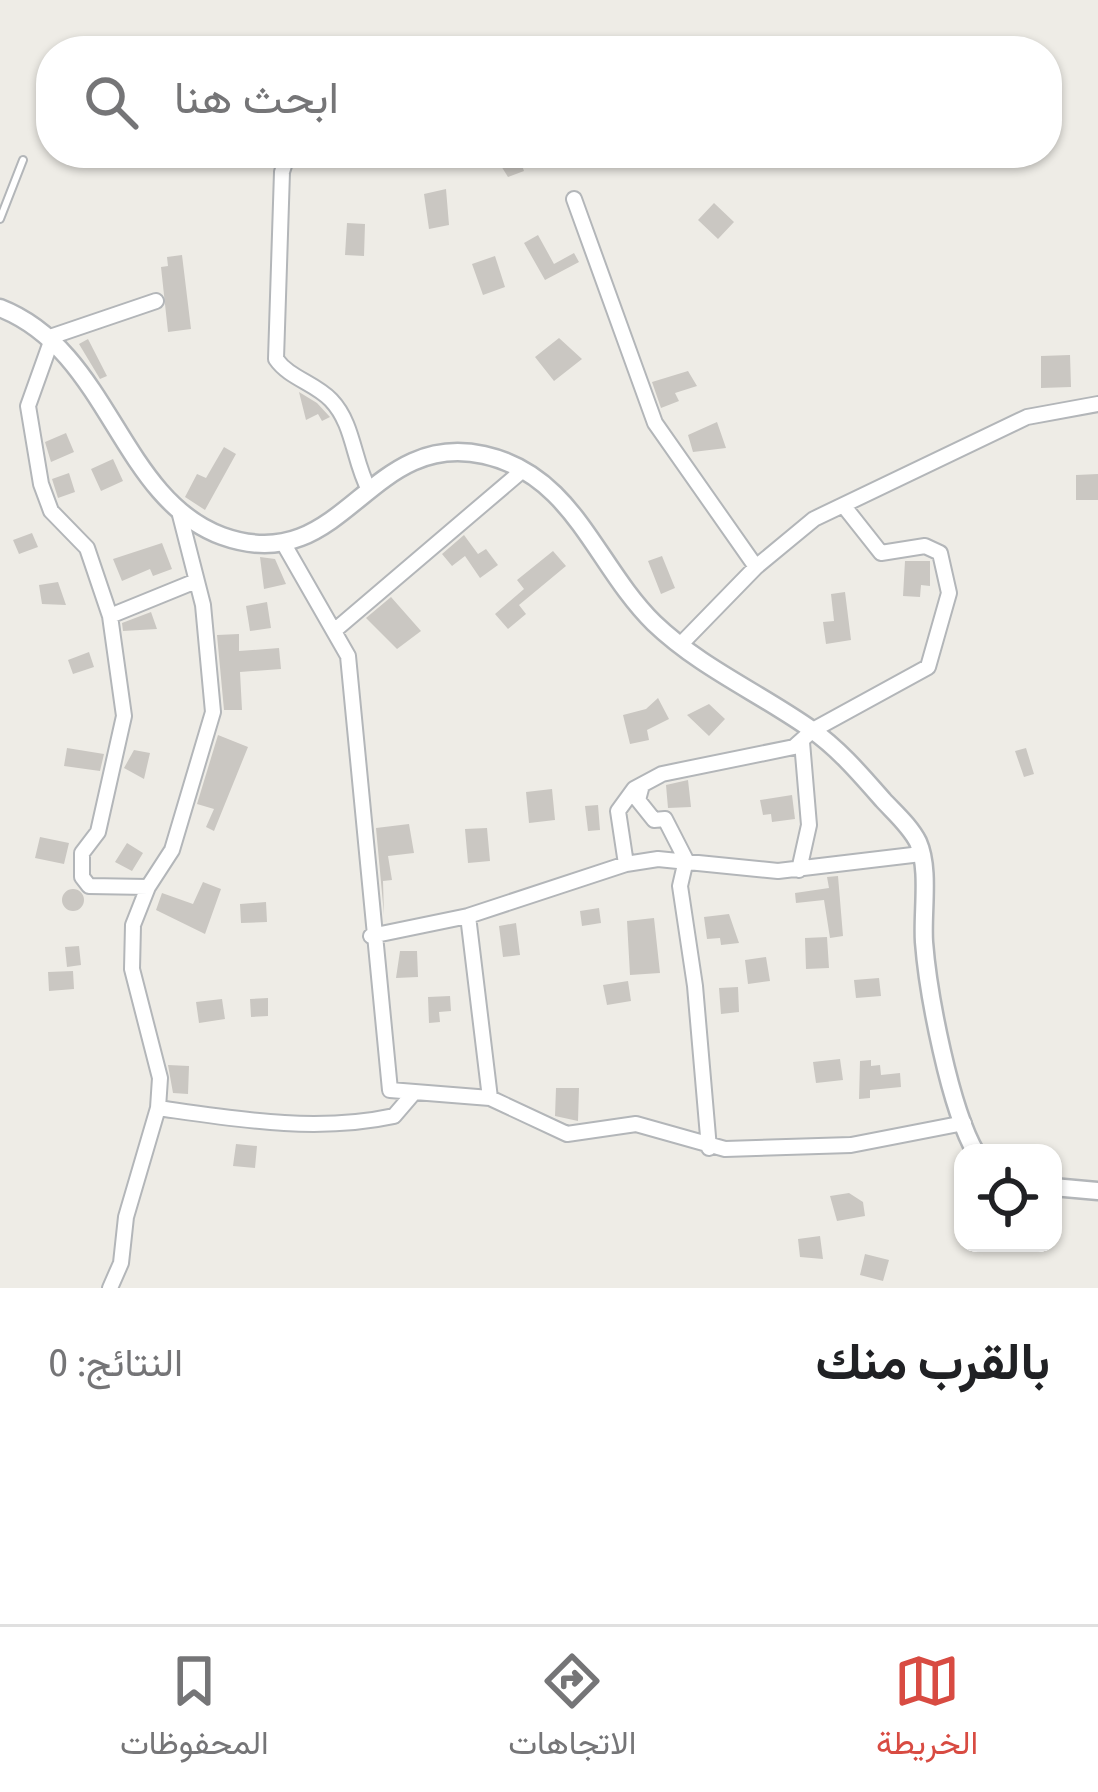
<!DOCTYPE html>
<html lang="ar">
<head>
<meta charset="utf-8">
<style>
	:root { --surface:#fff; --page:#f2f2f2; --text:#202124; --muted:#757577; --line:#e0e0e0; --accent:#d84b42 }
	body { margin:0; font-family:"Fira Sans Condensed",Vazirmatn,sans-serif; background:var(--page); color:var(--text); direction:rtl }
	.controls { position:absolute; right:36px; bottom:36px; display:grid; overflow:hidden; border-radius:24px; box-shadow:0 3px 9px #0004 }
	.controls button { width:108px; height:108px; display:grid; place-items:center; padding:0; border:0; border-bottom:3px solid var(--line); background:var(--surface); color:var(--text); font:60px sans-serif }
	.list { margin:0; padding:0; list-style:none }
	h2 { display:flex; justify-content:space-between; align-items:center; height:156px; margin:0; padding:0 48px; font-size:51px }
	h2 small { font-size:39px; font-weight:400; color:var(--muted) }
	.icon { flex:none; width:66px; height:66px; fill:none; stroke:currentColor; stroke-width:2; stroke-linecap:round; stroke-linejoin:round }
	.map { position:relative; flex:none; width:1098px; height:1288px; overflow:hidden; direction:ltr }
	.search { position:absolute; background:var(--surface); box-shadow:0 3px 9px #0004; left:36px; right:36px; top:36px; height:132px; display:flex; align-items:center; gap:30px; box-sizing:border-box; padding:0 42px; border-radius:48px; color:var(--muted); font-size:45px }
	.sheet { height:336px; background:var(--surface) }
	nav { display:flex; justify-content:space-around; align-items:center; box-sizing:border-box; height:168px; border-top:3px solid var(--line); background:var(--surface); font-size:33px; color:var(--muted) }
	nav a { display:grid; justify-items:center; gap:6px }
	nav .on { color:var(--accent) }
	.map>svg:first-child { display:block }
	.building { fill:#cac7c2 }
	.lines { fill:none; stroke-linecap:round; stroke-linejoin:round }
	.service-casing { stroke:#b3b6b9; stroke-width:10 }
	.minor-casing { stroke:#b3b6b9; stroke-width:18 }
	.tertiary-casing { stroke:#b3b6b9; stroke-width:21 }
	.service { stroke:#fff; stroke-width:6 }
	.minor { stroke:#fff; stroke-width:14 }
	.tertiary { stroke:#fff; stroke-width:16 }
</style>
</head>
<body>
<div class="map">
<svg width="1098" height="1288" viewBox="0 0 1098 1288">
	<rect width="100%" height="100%" fill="#eeece6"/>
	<!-- building -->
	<path class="building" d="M493 153H523L518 155 524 171 508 177Z
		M446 189 449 225 429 229 424 194Z
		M714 203 734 222 718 239 698 220Z
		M347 223 365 224 364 256 345 255Z
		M538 235 554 264 574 253 579 262 545 280 524 243Z
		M182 255 191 329 168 332 161 267 168 266 167 257Z
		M495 256 505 287 483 295 472 264Z
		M559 338 582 359 554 381 535 357Z
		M88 339 107 376 100 379 79 344Z
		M1070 355 1071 387 1041 388V356Z
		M688 371 697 386 675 393 679 401 661 408 652 382Z
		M299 392 317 403 330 417 322 421 318 414 306 420Z
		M717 422 726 448 693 452 688 435Z
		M66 433 74 452 51 462 45 442Z
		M224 447 236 454 205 510 185 497 197 474 206 478Z
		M113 459 123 481 101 491 91 469Z
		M69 473 75 492 58 498 52 479Z
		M1098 474V500H1076V475Z
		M32 533 38 547 19 554 13 540Z
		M464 535 478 554 486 549 498 565 480 578 465 556 452 566 442 554Z
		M162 543 172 569 153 576 150 569 122 581 113 559Z
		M553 551 566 566 519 605 526 614 508 629 495 614 524 589 517 580Z
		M662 556 675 588 661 594 648 561Z
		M260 557 275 559 286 584 264 589Z
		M905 561H930V586L921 585 920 597 903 596Z
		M58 582 66 605 42 604 39 585Z
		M845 592 851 640 826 644 823 622 834 621 831 594Z
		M391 597 421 631 397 649 366 618Z
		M267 602 271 628 250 631 246 606Z
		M151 612 157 629 123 631 122 623Z
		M239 634V651L279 648 281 669 240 672 242 710H224L217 635Z
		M89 652 94 667 73 674 68 660Z
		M658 698 669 719 647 730 649 740 630 744 623 715 646 709Z
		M709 704 725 719 709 736 687 715Z
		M218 735 248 747 214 831 206 827 214 809 197 804Z
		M67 748 104 754 100 771 64 766Z
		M1026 748 1034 774 1024 777 1015 751Z
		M134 750 150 753 144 779 124 768Z
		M688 780 691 807 668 808 666 785Z
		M552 789 555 820 529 823 526 792Z
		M792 795 795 819 772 822 771 814 763 815 760 800Z
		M598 805 600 830 588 831 585 806Z
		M409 824 414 853 388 856 392 880 383 881 384 915 376 828Z
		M487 828 490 861 468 863 465 829Z
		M40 837 69 843 64 864 35 858Z
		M127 843 143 853 132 871 115 862Z
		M838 876 843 936 830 938 824 900 796 903 795 893 829 888 827 877Z
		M203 882 221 889 205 934 156 910 162 893 193 904Z
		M62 900a11 11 0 1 1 22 0a11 11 0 1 1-22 0Z
		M266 902 267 922 241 923 240 904Z
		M599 908 601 923 582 926 580 911Z
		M729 914 739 943 721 945 720 938 707 939 704 917Z
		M654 918 660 973 630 975 627 921Z
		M516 923 520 955 503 957 499 926Z
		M827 937 829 968 806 969 805 938Z
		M79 946 81 965 67 967 65 947Z
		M400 951H417L418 977 396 978Z
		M766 957 770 981 748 984 745 960Z
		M73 971 74 989 49 991 48 972Z
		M879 978 881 996 856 998 854 980Z
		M628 981 631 1001 607 1005 603 985Z
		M738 987 739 1012 721 1014 719 988Z
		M450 996 451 1011 439 1012 440 1022 429 1023 428 997Z
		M268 998V1016L251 1017 250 999Z
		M222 999 225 1019 199 1023 196 1002Z
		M840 1059 843 1080 816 1083 813 1062Z
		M871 1060V1066L880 1065 881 1075 900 1073 901 1087 870 1090V1098L859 1099 860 1061Z
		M168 1065 189 1066 188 1094 173 1093Z
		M556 1088H579L578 1121 555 1116Z
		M236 1144 257 1146 255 1168 233 1166Z
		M849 1193 863 1202 865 1216 837 1221 830 1196Z
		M820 1236 823 1259 800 1257 798 1239Z
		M865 1254 889 1260 883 1281 860 1275Z"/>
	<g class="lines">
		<defs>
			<path id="service" d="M0 219 23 160"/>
			<path id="minor" d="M288 153 282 172 276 359C289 378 315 383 331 400 354 424 353 460 369 490
				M342 153 347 154
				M574 199 655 423 756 567
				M285 546 348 656 390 1090 490 1098 567 1134 636 1124 725 1149 851 1145 964 1123
				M110 616 196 581
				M334 631 523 470
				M681 644 756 567 814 519 1027 417 1098 404
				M642 785 638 800 654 820 665 819 686 860 680 886 695 986 709 1148
				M626 864 618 811 634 789 662 774 794 747 813 730 928 667 949 593 940 553 925 546 881 553 843 505
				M799 870 809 825 802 742
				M148 887 89 886 82 877V853L98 832 124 716 110 616 87 548 51 511 41 484 28 406 53 336 156 301
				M468 916 490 1098
				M371 936 468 916 626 864 658 859 778 871 921 854
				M158 1108C235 1119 316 1133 394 1116L412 1095
				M110 1288 121 1263 126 1217 158 1108 160 1078 132 969 133 925 148 887 172 850 213 712 203 605 180 515"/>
			<path id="tertiary" d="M0 308C110 351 119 498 222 536 344 580 366 429 484 455 574 475 595 565 654 623 701 668 760 693 812 730 839 749 861 775 883 800 895 813 910 826 918 842 930 869 922 912 924 942 928 994 950 1109 976 1153
				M1053 1187 1098 1191"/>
		</defs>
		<!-- service casing -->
		<use href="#service" class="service-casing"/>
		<!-- minor casing -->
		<use href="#minor" class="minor-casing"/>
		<!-- tertiary casing -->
		<use href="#tertiary" class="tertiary-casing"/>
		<!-- service -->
		<use href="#service" class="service"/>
		<!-- minor -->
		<use href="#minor" class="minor"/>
		<!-- tertiary -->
		<use href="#tertiary" class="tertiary"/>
	</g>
</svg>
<div class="controls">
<button><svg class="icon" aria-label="locate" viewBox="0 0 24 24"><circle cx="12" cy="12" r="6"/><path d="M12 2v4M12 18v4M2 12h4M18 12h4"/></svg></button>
</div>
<div class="search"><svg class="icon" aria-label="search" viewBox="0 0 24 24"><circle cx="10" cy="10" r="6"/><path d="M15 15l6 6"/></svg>ابحث هنا</div>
</div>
<section class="sheet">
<h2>بالقرب منك<small>النتائج: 0</small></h2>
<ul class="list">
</ul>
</section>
<nav>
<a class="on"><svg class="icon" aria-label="map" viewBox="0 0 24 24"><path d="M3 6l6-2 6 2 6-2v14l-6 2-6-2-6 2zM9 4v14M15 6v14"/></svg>الخريطة</a>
<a><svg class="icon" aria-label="directions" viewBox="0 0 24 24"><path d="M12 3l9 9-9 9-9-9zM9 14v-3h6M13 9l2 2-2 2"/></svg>الاتجاهات</a>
<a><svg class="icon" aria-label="saved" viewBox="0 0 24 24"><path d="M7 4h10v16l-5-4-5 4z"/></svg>المحفوظات</a>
</nav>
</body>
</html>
